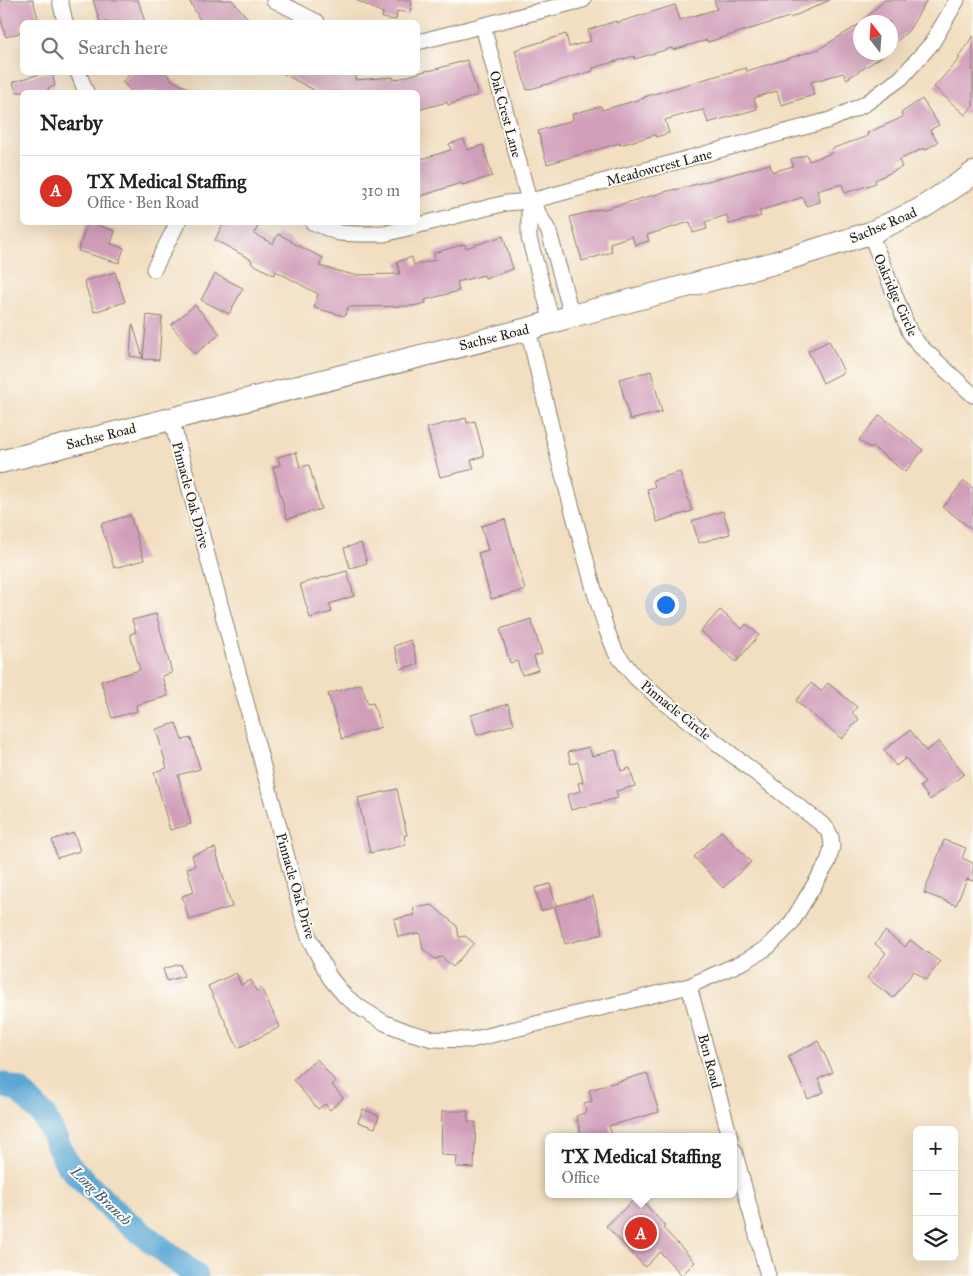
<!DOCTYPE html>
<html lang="en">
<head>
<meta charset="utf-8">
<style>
	:root { --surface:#fff; --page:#f2f2f2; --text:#202124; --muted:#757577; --line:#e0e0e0; --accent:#d93025 }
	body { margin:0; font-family:"IM FELL Great Primer",serif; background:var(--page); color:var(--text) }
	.controls { position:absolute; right:15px; bottom:15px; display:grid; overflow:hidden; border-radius:8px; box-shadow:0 5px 20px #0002 }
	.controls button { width:45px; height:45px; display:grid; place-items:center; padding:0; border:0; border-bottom:1px solid var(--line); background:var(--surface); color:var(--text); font:25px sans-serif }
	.compass { position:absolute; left:853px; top:15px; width:45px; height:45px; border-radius:50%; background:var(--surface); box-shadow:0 5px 20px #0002; rotate:343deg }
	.you { position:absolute; left:665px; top:604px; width:18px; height:18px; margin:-12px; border:4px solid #fff; border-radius:50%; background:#1a73e8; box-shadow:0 0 0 8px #1a73e833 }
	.badge { display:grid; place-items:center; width:32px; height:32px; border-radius:50%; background:var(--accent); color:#fff; font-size:16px; font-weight:700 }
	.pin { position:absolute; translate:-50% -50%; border:2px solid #fff; box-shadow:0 1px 5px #0006 }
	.popup { position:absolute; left:545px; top:1133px; width:192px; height:65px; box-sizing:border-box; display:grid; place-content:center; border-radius:8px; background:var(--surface); filter:drop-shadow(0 1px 4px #0005); font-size:16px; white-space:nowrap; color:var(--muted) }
	.popup b { font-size:19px; color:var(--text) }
	.popup::after { content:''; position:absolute; left:50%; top:100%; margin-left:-10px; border:10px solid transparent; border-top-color:var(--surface) }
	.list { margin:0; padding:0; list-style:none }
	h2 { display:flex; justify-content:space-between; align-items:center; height:65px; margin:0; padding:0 20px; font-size:21px }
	h2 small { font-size:16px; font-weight:400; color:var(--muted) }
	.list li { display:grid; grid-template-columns:32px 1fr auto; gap:15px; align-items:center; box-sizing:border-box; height:70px; padding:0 20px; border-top:1px solid var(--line) }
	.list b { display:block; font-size:19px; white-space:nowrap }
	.list p { margin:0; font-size:16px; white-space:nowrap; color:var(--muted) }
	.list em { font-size:16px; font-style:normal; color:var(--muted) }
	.icon { flex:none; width:28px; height:28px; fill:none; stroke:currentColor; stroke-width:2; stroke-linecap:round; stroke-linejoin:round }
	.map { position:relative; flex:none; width:973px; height:1276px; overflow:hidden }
	.search { position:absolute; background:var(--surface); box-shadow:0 5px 20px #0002; left:20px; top:20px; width:400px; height:55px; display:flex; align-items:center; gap:12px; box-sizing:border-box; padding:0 18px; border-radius:8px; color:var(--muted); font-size:19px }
	.panel { position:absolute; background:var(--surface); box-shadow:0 5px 20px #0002; left:20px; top:90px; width:400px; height:135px; border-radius:8px }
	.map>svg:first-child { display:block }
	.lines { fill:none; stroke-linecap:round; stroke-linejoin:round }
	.river { stroke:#5ca8d4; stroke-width:25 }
	.building { fill:#d19eba }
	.minor-casing { stroke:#877d6e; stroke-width:17 }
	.secondary-casing { stroke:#877d6e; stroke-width:24 }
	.minor { stroke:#fff; stroke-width:15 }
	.secondary { stroke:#fff; stroke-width:22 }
	.labels { text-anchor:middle; stroke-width:4; stroke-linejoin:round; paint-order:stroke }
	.street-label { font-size:14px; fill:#1c1c1c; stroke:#fdfcf7 }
	.water-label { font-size:15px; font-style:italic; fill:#395b6f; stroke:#fdfcf7 }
</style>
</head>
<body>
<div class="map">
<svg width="973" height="1276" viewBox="0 0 973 1276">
	<rect width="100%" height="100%" fill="#fdfcf7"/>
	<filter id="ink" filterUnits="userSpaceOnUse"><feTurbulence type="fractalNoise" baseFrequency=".02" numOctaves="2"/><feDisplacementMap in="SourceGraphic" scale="10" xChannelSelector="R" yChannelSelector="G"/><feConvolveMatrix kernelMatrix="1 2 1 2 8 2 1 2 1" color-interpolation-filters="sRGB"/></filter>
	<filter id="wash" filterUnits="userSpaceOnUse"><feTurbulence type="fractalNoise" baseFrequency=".0096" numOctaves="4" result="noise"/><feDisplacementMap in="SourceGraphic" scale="20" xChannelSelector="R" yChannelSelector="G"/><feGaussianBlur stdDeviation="1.12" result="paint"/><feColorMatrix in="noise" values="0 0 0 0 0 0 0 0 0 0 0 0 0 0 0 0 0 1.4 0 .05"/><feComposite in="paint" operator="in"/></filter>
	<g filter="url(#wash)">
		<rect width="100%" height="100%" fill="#f2dec0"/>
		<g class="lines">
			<!-- river -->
			<path class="river" d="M0 1084 19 1090 44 1116 68 1165 116 1213 196 1276"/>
		</g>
		<g id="blocks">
			<!-- building -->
			<path class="building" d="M0 0H33L39 22H22V32L6 37 0 16Z
				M93 0H138L145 22H100Z
				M189 0H232L251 22H201Z
				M356 0H412L410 13 397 11 396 20 382 18 383 13Z
				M714 0H830L790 18 789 17 708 42 707 40 673 50 672 48 635 59 634 56 593 68V71L527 90 515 50 566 34 569 47 591 41 588 30 616 21V23L675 5 680 20 717 9Z
				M885 0H927L909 30 890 48V22H861Z
				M860 24V52H889L847 79 843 73 811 82 814 95 781 105 777 91 754 98 757 109 708 123 704 110 689 113 665 120 669 133 656 137 655 135 620 145V143L547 164 538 131 573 120 572 114 601 106 602 110 645 98 644 97 712 77 746 68 747 71 819 49Z
				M973 36V106L965 115 934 87 960 58 958 57Z
				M467 60 478 95 448 105 447 102 418 110V92H318L280 72H357L355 80 393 77 394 80 429 70V71Z
				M47 72H52L55 86 48 88 49 92H16L13 82Z
				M133 72H165L173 81 196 92H132L122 82Z
				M922 99 939 125 930 130 938 142 925 150 924 148 899 160 902 167 875 180 876 183 845 193 842 184 817 191 820 202 806 206 803 197 759 211 761 216 729 224 727 215 705 222 707 229 693 233 690 222 647 235 649 241 635 245 632 236 610 243 612 252 582 261 570 217 600 209 601 210 675 189V190L770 164 772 172 793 166 791 159 807 155 809 161 832 153 831 149 868 136 867 133 903 117 901 113Z
				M464 139 467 150 483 145 492 176 462 185 461 183 418 197V160L451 150 449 144Z
				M87 222 115 231 111 244 124 248 119 263 78 251Z
				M224 222H260L254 234 273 244 278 234 292 241 291 242 323 258 319 266 354 275 400 274 397 262 412 257 414 265 435 260 434 253 465 244 466 248 503 236 513 269 485 278 484 275 457 282 459 291 425 300 426 303 413 306 348 307 345 316 314 308 318 294 276 271 274 275 251 263 252 260 215 240Z
				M115 272 125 302 94 312 84 281Z
				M215 274 243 288 229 314 201 300Z
				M195 305 220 334 195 354 171 325Z
				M147 315 162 317 159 360 143 359Z
				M132 325H133L143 358 130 356Z
				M829 341 844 372 823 383 808 351Z
				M651 371 662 412 630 420 619 379Z
				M880 415 923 450 905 472 873 447 871 449 859 440Z
				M466 418 467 423 475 421 484 456 471 460 474 469 440 477 427 428Z
				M296 452 300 467 309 465 321 509 287 519 273 467 280 465 278 457Z
				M680 472 692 511 657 522 647 489 655 487 653 480Z
				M964 481 973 488V530L943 507Z
				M723 511 730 534 699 543 692 521Z
				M130 515 144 560 114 568 101 524Z
				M505 519 525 590 491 599 478 553 488 550 481 526Z
				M361 543 367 563 350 568 344 548Z
				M347 571 354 596 329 604 332 612 310 618 300 584Z
				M720 610 742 629 746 624 759 635 736 662 701 631Z
				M156 614 172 673 162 676 168 696 136 705 137 711 112 718 101 681 140 670 130 634 136 632 132 620Z
				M531 619 542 654 534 656 538 670 522 675 517 661 510 663 500 629Z
				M411 640 418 664 401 669 394 646Z
				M811 683 821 691 828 683 857 707 852 713 859 719 842 739 796 701Z
				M361 684 368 704 373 703 381 727 342 739 328 694Z
				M508 704 514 724 477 735 471 715Z
				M176 723 182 740 191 738 200 769 178 775 191 824 170 830 154 772 167 768 156 729Z
				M910 730 926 751 939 741 964 774 930 800 920 786 925 783 906 758 896 766 884 750Z
				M589 747 592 756 616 750 621 771 630 768 635 786 616 791 618 798 571 810 567 795 580 791 578 783 583 782 578 762 571 764 568 752Z
				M397 789 407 835 404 836 406 845 370 853 358 798Z
				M721 831 751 862 723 888 694 857Z
				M74 833 80 851 57 858 52 840Z
				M944 840 966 848 962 858 973 863V881L967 879 956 905 924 893Z
				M215 848 232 907 189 920 182 896 194 892 187 868 195 866 192 855Z
				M550 884 556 906 593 896 603 934 565 944 555 907 541 911 535 888Z
				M432 905 457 926 459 937 465 936 474 943 453 967 442 957 435 959 423 949 420 933 398 937 394 919 415 915 413 908Z
				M885 931 905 947 910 940 940 962 926 980 914 971 893 998 867 978 886 953 875 944Z
				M180 964 184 976 167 981 163 969Z
				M236 973 241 985 251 980 256 991 261 988 280 1027 238 1048 208 986Z
				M818 1041 833 1072 818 1079 824 1092 808 1099 788 1056Z
				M317 1059 336 1082 332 1085 343 1098 330 1110 325 1104 318 1109 293 1080Z
				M647 1073 659 1112 609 1126 612 1135 604 1137H582L576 1116 587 1112 584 1103 592 1101 589 1090Z
				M363 1109 379 1116 375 1128 358 1122Z
				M442 1111H468V1122H476L474 1168 456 1167 457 1156 441 1155Z
				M638 1196 665 1226 663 1228 695 1262 682 1275 660 1252 645 1267 606 1226Z"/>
		</g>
	</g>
	<g filter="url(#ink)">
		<use href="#blocks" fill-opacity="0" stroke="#877d6e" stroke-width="1"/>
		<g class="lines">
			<defs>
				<path id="minor" d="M60 0 65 22
					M274 0 317 22
					M483 26 529 201V238L552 322
					M418 42 583 0
					M78 72 86 92
					M529 201 536 209 549 232 572 316
					M312 222 339 233 357 234H384L506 203 529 201 546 197 830 120 865 104 901 78 932 43 957 0
					M870 233 910 333 920 346 973 395
					M154 269 178 222
					M171 418 303 918 310 940 330 978 345 996 362 1009 385 1023 408 1032 433 1039 471 1040 689 986 745 961 760 952 768 947 790 925 828 862 832 847 831 837 827 829 819 822 659 698 635 677 616 653 607 631 595 593 559 460 528 329
					M689 986 730 1137
					M734 1150 768 1276"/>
				<path id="secondary" d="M0 462 528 329 572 316 774 263 870 233 919 210 966 179 973 173"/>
			</defs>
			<!-- minor casing -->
			<use href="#minor" class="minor-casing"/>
			<!-- secondary casing -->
			<use href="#secondary" class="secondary-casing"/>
			<!-- minor -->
			<use href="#minor" class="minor"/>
			<!-- secondary -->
			<use href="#secondary" class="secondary"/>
		</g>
	</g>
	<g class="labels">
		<!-- street labels -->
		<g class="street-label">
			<text transform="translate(506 114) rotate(75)" y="5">Oak Crest Lane</text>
			<text transform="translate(659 167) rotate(-15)" y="5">Meadowcrest Lane</text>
			<text transform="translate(883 225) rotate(-23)" y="5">Sachse Road</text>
			<text transform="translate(896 295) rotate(66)" y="5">Oakridge Circle</text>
			<text transform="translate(494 337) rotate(-14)" y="5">Sachse Road</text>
			<text transform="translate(101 436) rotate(-14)" y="5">Sachse Road</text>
			<text transform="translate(191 495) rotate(75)" y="5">Pinnacle Oak Drive</text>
			<text transform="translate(676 710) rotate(39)" y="5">Pinnacle Circle</text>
			<text transform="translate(296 886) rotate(74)" y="5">Pinnacle Oak Drive</text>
			<text transform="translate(710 1061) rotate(75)" y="5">Ben Road</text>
		</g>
		<!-- water labels -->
		<g class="water-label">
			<text transform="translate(101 1196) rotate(44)" y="5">Long Branch</text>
		</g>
	</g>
</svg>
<div class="controls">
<button>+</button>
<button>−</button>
<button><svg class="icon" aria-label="layers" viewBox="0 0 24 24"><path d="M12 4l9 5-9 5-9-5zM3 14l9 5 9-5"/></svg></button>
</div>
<svg class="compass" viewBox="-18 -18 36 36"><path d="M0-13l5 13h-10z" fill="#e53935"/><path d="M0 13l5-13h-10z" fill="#757577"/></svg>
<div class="you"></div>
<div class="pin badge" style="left:641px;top:1233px">A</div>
<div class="popup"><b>TX Medical Staffing</b>Office</div>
<div class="search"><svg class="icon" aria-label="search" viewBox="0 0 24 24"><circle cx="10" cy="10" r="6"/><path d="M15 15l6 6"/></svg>Search here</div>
<section class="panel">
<h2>Nearby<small></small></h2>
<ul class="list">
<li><span class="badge">A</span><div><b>TX Medical Staffing</b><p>Office · Ben Road</p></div><em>310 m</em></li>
</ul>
</section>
</div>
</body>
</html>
